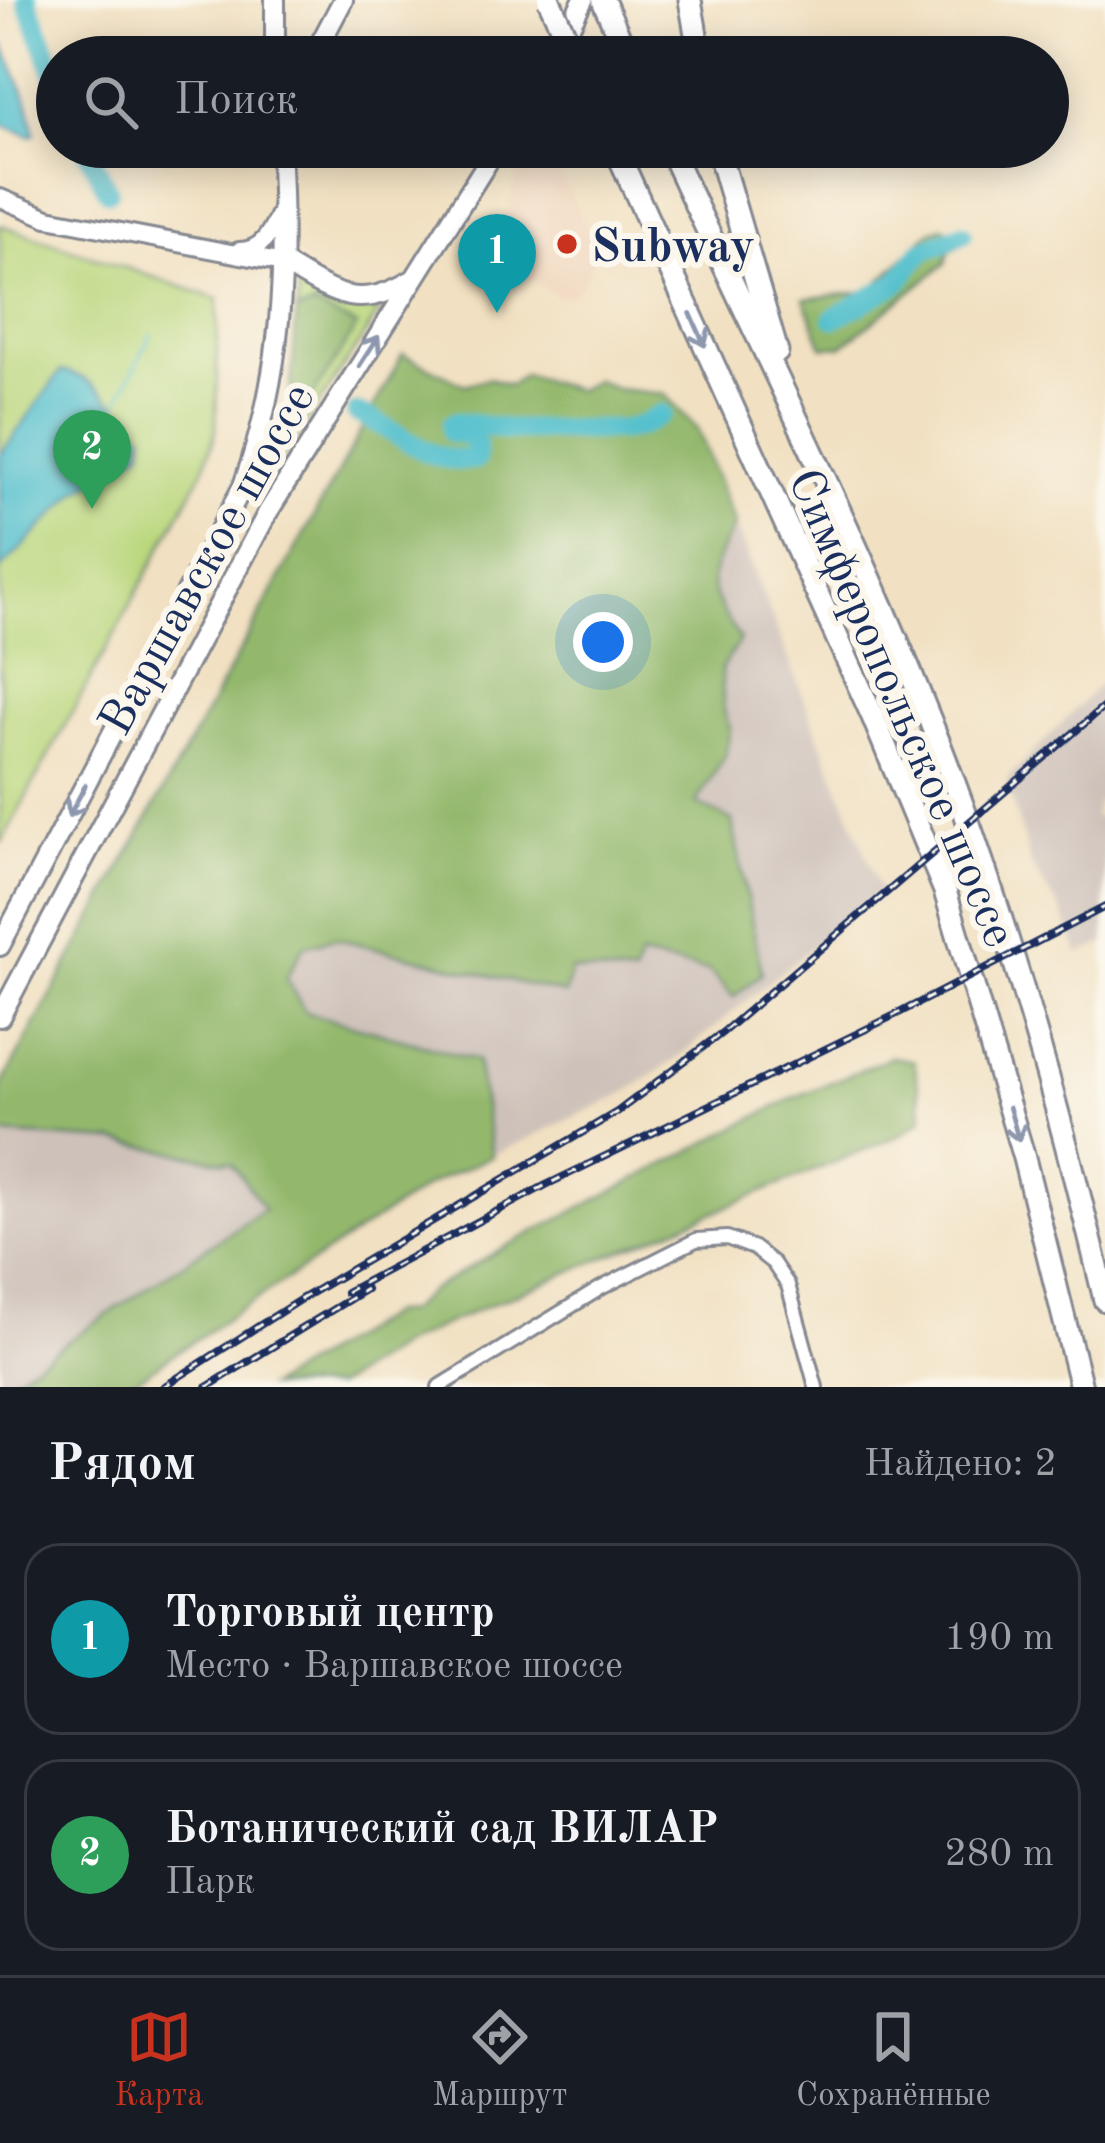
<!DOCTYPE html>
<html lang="ru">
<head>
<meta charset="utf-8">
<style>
	:root { --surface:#171b24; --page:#242831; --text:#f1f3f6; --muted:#9ea1a6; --line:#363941; --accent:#c8321e }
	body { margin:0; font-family:"Old Standard TT",serif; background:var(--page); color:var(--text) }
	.you { position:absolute; left:603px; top:642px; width:42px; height:42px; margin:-30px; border:9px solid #fff; border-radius:50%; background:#1a73e8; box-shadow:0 0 0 18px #1a73e833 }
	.badge { display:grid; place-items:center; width:78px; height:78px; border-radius:50%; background:var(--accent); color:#fff; font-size:39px; font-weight:700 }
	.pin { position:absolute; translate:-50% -99px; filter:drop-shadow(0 3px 6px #0008) }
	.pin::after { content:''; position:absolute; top:63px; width:42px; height:36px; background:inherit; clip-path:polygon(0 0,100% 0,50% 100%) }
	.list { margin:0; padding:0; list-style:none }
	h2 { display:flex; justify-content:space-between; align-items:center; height:156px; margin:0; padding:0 48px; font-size:51px }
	h2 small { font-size:39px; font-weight:400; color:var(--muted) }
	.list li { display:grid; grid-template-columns:78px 1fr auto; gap:36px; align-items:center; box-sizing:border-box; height:192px; margin:0 24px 24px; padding:0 24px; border:3px solid var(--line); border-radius:36px }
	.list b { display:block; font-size:45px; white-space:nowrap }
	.list p { margin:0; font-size:39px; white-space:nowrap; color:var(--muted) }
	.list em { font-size:39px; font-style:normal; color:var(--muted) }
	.icon { flex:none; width:66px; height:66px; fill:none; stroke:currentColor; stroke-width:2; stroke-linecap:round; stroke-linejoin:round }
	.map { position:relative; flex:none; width:1105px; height:1387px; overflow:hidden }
	.search { position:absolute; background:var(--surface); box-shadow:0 6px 30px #0003; left:36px; right:36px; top:36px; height:132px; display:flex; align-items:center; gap:30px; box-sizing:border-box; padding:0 42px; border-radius:66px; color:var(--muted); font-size:45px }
	.sheet { height:588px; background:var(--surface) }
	nav { display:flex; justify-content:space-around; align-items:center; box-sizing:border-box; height:168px; border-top:3px solid var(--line); background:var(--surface); font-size:33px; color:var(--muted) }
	nav a { display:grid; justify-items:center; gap:6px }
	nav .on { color:var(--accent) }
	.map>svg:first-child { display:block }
	.built { fill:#f0d5bc }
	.industrial { fill:#cec1b9 }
	.green { fill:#bad77d; stroke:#6a836e; stroke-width:3 }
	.forest { fill:#93b86c; stroke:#577465; stroke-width:3 }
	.water { fill:#53c0cd; stroke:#377896; stroke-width:3 }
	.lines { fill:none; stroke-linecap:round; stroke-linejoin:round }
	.stream { stroke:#53c0cd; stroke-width:3 }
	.river { stroke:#53c0cd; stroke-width:21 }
	.street-casing { stroke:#868890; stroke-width:18 }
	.secondary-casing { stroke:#868890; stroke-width:22 }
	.primary-casing { stroke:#868890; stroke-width:24 }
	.highway-casing { stroke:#868890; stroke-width:27 }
	.street { stroke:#fff; stroke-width:12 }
	.secondary { stroke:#fff; stroke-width:16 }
	.primary { stroke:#fff; stroke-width:18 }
	.highway { stroke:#fff; stroke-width:21 }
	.rail-casing { stroke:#1b2f5e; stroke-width:8 }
	.rail { stroke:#fbf7ec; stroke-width:3; stroke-dasharray:9; stroke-linecap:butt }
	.highway-bridge-casing { stroke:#868890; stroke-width:27; stroke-linecap:butt }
	.highway-bridge { stroke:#fff; stroke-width:21 }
	.oneway { stroke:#8d97ae }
	.poi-dot { fill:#c8321e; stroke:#fbf7ec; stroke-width:4.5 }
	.labels { text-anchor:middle; stroke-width:12; stroke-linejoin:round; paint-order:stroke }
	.poi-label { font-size:48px; font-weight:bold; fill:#1b2f5e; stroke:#fbf7ec; text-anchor:start }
	.street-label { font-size:48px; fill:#1b2f5e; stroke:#fbf7ec }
</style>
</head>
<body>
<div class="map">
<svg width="1105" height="1387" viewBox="0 0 1105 1387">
	<rect width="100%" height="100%" fill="#fbf7ec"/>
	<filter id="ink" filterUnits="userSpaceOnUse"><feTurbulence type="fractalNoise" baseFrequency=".00833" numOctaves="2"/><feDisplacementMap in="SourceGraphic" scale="24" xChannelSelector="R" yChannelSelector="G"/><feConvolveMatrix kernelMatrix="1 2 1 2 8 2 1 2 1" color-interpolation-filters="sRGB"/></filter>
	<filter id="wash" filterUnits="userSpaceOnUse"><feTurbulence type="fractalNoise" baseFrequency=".004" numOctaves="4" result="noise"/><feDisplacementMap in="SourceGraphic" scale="48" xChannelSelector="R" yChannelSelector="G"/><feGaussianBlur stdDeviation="2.7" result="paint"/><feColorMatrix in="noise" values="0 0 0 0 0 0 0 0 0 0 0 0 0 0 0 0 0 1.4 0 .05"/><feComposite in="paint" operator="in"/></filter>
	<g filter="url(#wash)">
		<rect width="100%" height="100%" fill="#f1e0c1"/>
		<!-- built -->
		<path class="built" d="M530 154 550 162 568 188 594 245V262L588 273 573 294 565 297 557 296 505 263 472 270 508 211 516 173Z"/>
		<!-- industrial -->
		<path class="industrial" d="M697 429 880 890 676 1059 625 1093 431 1184 124 1387H0V1088Z
			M1105 679V797L1098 802 1093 818 1105 816V943L1079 954 1062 912 1032 867 1006 780Z"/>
		<!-- green -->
		<path class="green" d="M0 225 218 299 216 431 203 471 0 845Z
			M299 286 343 308 381 310 255 501 269 469 290 396 307 405 356 327 314 306 297 311Z"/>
		<!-- forest -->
		<path class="forest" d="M943 227 966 241 949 251 946 263 842 346 823 347 804 299 870 291 931 231Z
			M314 306 357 326 307 406 290 396 297 311Z
			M403 354 465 385 489 378 509 385 524 375 577 390 596 380 617 389 664 394 697 429 735 525C702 583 706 586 740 640L721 669 724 711 730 729 725 756 696 803 732 821 762 974 733 997 709 971 640 957 634 976 571 970 565 994 335 938 304 946 286 978 305 1012 477 1060 492 1156 430 1184 124 1387H0L264 1209 232 1163 114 1141 0 1134V1088Z
			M891 1057 914 1061 923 1118 900 1135 482 1308 403 1344 336 1387H268L391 1313 407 1312 430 1291 501 1249 791 1099Z"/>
		<!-- water -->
		<path class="water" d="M0 38 28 101 35 134 30 136 0 124Z
			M61 371C93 374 122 413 144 435L142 451 76 493 0 570V455Z"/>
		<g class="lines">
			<!-- stream -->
			<path class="stream" d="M115 408 151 335"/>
			<!-- river -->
			<path class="river" d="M27 0 57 79
				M86 147 108 191
				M834 318 897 283 921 252 962 234
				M357 413C396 428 430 468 476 459V445L470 436 452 433V424L456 422 509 430H624L641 426 662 414"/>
		</g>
	</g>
	<g filter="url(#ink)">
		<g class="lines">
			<defs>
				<path id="street" d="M439 1387 601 1288 696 1240 727 1238 754 1248 773 1263 788 1285 816 1387"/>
				<path id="secondary" d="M0 198 48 218 283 263
					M239 251C265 251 272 229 282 208"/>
				<path id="primary" d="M275 0V57
					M313 57 343 0
					M554 57 583 0
					M283 263C331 292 356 313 410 281
					M0 946 243 486C283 372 287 267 280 147
					M0 1017 268 512 497 147"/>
				<path id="highway" d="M603 0 628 57
					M690 0 700 57
					M615 147 873 717 945 891 1024 1158 1081 1387
					M669 147C759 345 860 540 939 743 1009 923 1060 1112 1105 1300
					M717 147 777 352"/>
			</defs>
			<!-- street casing -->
			<use href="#street" class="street-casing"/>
			<!-- secondary casing -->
			<use href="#secondary" class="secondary-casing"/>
			<!-- primary casing -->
			<use href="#primary" class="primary-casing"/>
			<!-- highway casing -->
			<use href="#highway" class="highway-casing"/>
			<!-- street -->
			<use href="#street" class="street"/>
			<!-- secondary -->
			<use href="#secondary" class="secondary"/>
			<!-- primary -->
			<use href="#primary" class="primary"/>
			<!-- highway -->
			<use href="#highway" class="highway"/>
			<defs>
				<path id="rail" d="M346 1292 546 1185 897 1014 1105 907
					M163 1387 301 1299 617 1112 723 1032 1105 706
					M207 1387 366 1289"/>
			</defs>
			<!-- rail casing -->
			<use href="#rail" class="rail-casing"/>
			<!-- rail -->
			<use href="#rail" class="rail"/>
			<defs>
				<path id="highway-bridge" d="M549 0 575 57"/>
			</defs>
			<!-- highway-bridge casing -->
			<use href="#highway-bridge" class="highway-bridge-casing"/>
			<!-- highway-bridge -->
			<use href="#highway-bridge" class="highway-bridge"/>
		</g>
		<!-- one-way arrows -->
		<defs><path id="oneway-shaft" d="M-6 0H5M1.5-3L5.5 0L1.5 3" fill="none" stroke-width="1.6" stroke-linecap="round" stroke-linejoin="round" transform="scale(3)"/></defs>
		<g class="oneway">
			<use href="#oneway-shaft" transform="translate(698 330) rotate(66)"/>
			<use href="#oneway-shaft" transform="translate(369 351) rotate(-57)"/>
			<use href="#oneway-shaft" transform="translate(77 801) rotate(118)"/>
			<use href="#oneway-shaft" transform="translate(1014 1124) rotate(74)"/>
		</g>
	</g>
	<!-- markers -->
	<circle class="poi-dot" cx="567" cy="244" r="12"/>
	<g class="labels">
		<!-- poi labels -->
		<g class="poi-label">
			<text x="591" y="261">Subway</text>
		</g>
		<!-- street labels -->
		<g class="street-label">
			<text transform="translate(205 558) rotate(-61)" y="17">Варшавское шоссе</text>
			<text transform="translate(904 707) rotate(67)" y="17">Симферопольское шоссе</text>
		</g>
	</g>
</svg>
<div class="you"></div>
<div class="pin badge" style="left:497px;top:313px;background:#0f9aa8">1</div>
<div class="pin badge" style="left:92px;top:509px;background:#2e9e5b">2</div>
<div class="search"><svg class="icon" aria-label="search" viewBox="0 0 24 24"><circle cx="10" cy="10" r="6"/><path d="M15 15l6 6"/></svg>Поиск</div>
</div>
<section class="sheet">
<h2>Рядом<small>Найдено: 2</small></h2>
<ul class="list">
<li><span class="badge" style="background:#0f9aa8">1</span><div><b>Торговый центр</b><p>Место · Варшавское шоссе</p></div><em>190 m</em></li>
<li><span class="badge" style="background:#2e9e5b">2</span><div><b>Ботанический сад ВИЛАР</b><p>Парк</p></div><em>280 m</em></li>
</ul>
</section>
<nav>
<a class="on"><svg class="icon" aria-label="map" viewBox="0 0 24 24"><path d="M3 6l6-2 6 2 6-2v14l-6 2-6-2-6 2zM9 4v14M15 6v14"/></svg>Карта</a>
<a><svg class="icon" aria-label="directions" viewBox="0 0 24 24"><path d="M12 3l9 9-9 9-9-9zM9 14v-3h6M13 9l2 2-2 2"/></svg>Маршрут</a>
<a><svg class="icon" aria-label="saved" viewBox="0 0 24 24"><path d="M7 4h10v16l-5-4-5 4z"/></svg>Сохранённые</a>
</nav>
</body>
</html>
